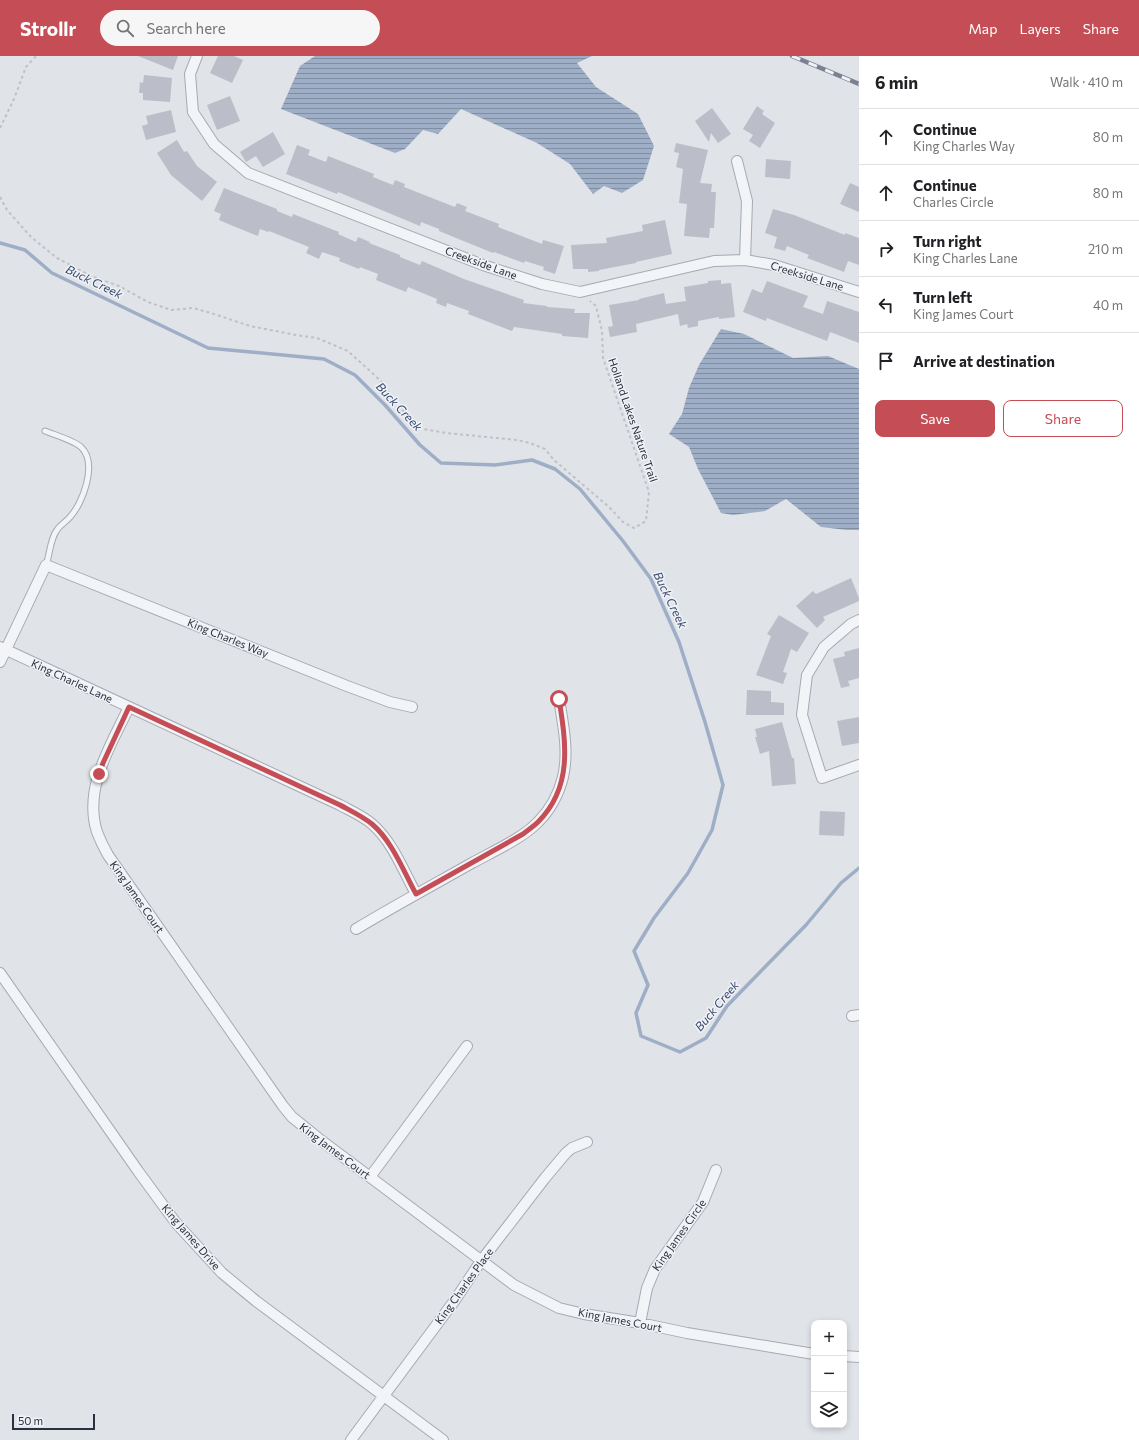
<!DOCTYPE html>
<html lang="en">
<head>
<meta charset="utf-8">
<style>
	:root { --surface:#fff; --page:#f6f6f6; --text:#202124; --muted:#757577; --line:#e0e0e0; --accent:#c54d55 }
	body { margin:0; font-family:Commissioner,sans-serif; background:var(--page); color:var(--text) }
	.controls { position:absolute; right:12px; bottom:12px; display:grid; overflow:hidden; border-radius:8px; box-shadow:0 2px 6px #0003 }
	.controls button { width:36px; height:36px; display:grid; place-items:center; padding:0; border:0; border-bottom:1px solid var(--line); background:var(--surface); color:var(--text); font:20px sans-serif }
	.scale { position:absolute; left:12px; bottom:10px; width:83px; box-sizing:border-box; padding-left:4px; border:2px solid #2a303f; border-top:0; font-size:11px; line-height:14px; white-space:nowrap; color:#2a303f; -webkit-text-stroke:3px #f0f2f6; paint-order:stroke }
	.stop { position:absolute; width:12px; height:12px; margin:-9px; border:3px solid #c54d55; border-radius:50%; background:#fff }
	.stop.end { background:#c54d55; border-color:#fff; box-shadow:0 1px 4px #0008 }
	.list { margin:0; padding:0; list-style:none }
	h2 { display:flex; justify-content:space-between; align-items:center; height:52px; margin:0; padding:0 16px; font-size:17px }
	h2 small { font-size:13px; font-weight:400; color:var(--muted) }
	.list li { display:grid; grid-template-columns:26px 1fr auto; gap:12px; align-items:center; box-sizing:border-box; height:56px; padding:0 16px; border-top:1px solid var(--line) }
	.list b { display:block; font-size:15px; white-space:nowrap }
	.list p { margin:0; font-size:13px; white-space:nowrap; color:var(--muted) }
	.list em { font-size:13px; font-style:normal; color:var(--muted) }
	.actions { display:flex; gap:8px; padding:12px 16px }
	.actions a { flex:1; padding:9px 0; border:1px solid var(--accent); border-radius:8px; text-align:center; font-size:14px; color:var(--accent) }
	.actions .main { background:var(--accent); color:#fff }
	.icon { flex:none; width:22px; height:22px; fill:none; stroke:currentColor; stroke-width:2; stroke-linecap:round; stroke-linejoin:round }
	.map { position:relative; flex:none; width:859px; height:1384px; overflow:hidden }
	header { display:flex; align-items:center; gap:24px; box-sizing:border-box; height:56px; padding:0 20px; background:var(--accent); color:#fff }
	header strong { font-size:19px }
	nav { display:flex; gap:22px; margin-inline-start:auto; font-size:14px }
	.search { width:280px; height:36px; background:var(--page); display:flex; align-items:center; gap:10px; box-sizing:border-box; padding:0 14px; border-radius:22px; color:var(--muted); font-size:15px }
	main { display:flex }
	aside { flex:1; background:var(--surface) }
	.map>svg:first-child { display:block }
	.water { fill:url(#water-rules) }
	.lines { fill:none; stroke-linecap:round; stroke-linejoin:round }
	.stream { stroke:#9eaec6; stroke-width:3.5 }
	.building { fill:#bbbec8 }
	.lane-casing { stroke:#a6aab2; stroke-width:7 }
	.street-casing { stroke:#a6aab2; stroke-width:12 }
	.path { stroke:#bfc1c7; stroke-width:2; stroke-dasharray:3 3; stroke-linecap:butt }
	.lane { stroke:#f3f4f7; stroke-width:5 }
	.street { stroke:#f3f4f7; stroke-width:10 }
	.rail-casing { stroke:#7b8191; stroke-width:4.5 }
	.rail { stroke:#f0f2f6; stroke-width:3; stroke-dasharray:9; stroke-linecap:butt }
	.route { stroke:#c54d55; stroke-width:5 }
	.labels { text-anchor:middle; stroke-width:3; stroke-linejoin:round; paint-order:stroke }
	.street-label { font-size:11px; fill:#2a303f; stroke:#f0f2f6 }
	.water-label { font-size:12px; font-style:italic; fill:#374b70; stroke:#f0f2f6 }
</style>
</head>
<body>
<header>
<strong>Strollr</strong>
<div class="search"><svg class="icon" aria-label="search" viewBox="0 0 24 24"><circle cx="10" cy="10" r="6"/><path d="M15 15l6 6"/></svg>Search here</div>
<nav><a>Map</a><a>Layers</a><a>Share</a></nav>
</header>
<main>
<div class="map">
<svg width="859" height="1384" viewBox="0 0 859 1384">
	<defs>
		<pattern id="water-rules" width="6" height="5" patternUnits="userSpaceOnUse"><rect width="6" height="5" fill="#9eaec6"/><path d="M0 2.5h6" fill="none" stroke="#818ea2"/></pattern>
	</defs>
	<rect width="100%" height="100%" fill="#e0e3e8"/>
	<!-- water -->
	<path class="water" d="M315 0H592L577 7 596 31 638 58 654 90 643 124 622 137 604 130 593 138 570 108 537 87 461 53 438 78 423 74 405 93 395 97 281 53 300 10Z
		M721 273 744 278 793 302 828 300 859 313V474H847L821 471 786 443 765 455 733 459 721 457 698 413 689 391 669 378 682 358 689 332 699 309Z"/>
	<g class="lines">
		<!-- stream -->
		<path class="stream" d="M0 187 25 194 52 217 208 292 324 303 355 319 385 349 420 389 441 407 495 409 532 404 555 413 580 433 623 485 651 523 679 586 705 666 723 729 712 774 688 817 654 862 634 895 648 929 636 957 641 980 680 996 706 982 727 950 806 869 841 827 859 812"/>
	</g>
	<!-- building -->
	<path class="building" d="M138 0H178L173 14Z
		M218 0H234L243 4 232 27 210 17Z
		M144 19 172 22 170 46 143 44V37H139L140 26 143 27Z
		M230 40 240 65 217 74 207 49Z
		M757 50 764 55 762 58 775 67 760 92 749 85 753 79 743 73Z
		M712 52 731 78 718 87 711 77 709 86 695 65Z
		M171 54 176 76 146 84 142 70 148 68 146 60Z
		M273 76 285 98 263 111 256 100 246 106 240 96Z
		M177 84 184 96 187 95 197 110 217 126 202 145 171 119 157 97Z
		M676 87 708 94 700 127 712 128 711 136H716L714 172H710L709 182 684 180 687 148 679 147 683 113 676 111 679 97 674 96Z
		M297 89 310 94 308 99 326 106 328 100 374 118 373 121 393 129 395 124 405 128 404 131 455 151 457 147 467 151 465 155 499 168 498 171 542 188 543 184 564 190 555 218 543 214 544 211 525 205 524 207 494 196 493 197 439 175V173L421 166 420 170 338 136 337 138 286 118Z
		M766 103 791 105 790 123 765 121Z
		M850 127 859 131V156L840 148Z
		M224 132 277 153V155L292 161 293 158 339 176 338 178 356 186 358 181 370 186 369 187 400 199V201L420 209 422 205 464 223 524 244 523 247 547 250V251L575 253 574 257H590L588 282 562 280V278L514 271 512 275 468 258 469 255 447 247 446 251 436 247 437 243 408 231 406 236 376 224 378 218 360 211 359 213 339 205 340 202 322 196 319 203 306 197 309 191 269 175 268 176 260 173 258 180 233 170 219 164 221 158 214 155Z
		M773 153 794 159 845 179V177L859 182V209L848 205 844 216 807 202 809 199 787 190 785 195 774 192 777 181 765 177Z
		M665 164 672 198 636 206V207L599 214V215L588 216V213H573L571 189 607 187 606 182 643 175 642 169Z
		M721 224V228L731 227 735 261 719 263V261L698 265V270L688 272 687 268 680 270 678 258 636 268 637 276 610 281 608 271 613 270 609 249 639 244V243L664 237 666 248 686 245 684 231 708 227V225Z
		M767 225 808 240 803 251 823 258 827 245 859 256V287L830 276 827 285 767 262 766 265 743 256 752 233 762 237Z
		M851 522 859 542V545L823 561 825 564 817 572 796 550 813 535 816 538Z
		M779 559 809 577 797 596 791 593 783 616 787 617 783 628 756 619 771 580 767 578Z
		M859 592V622L848 625 850 630 841 632 833 603 845 600 844 596Z
		M747 634 771 635V646L784 647V659H746Z
		M859 661V687L842 690 837 665Z
		M782 666 792 702H794L796 728 772 730 769 695 760 698 755 681H757L755 673Z
		M820 755 845 756 844 780 819 779Z"/>
	<g class="lines">
		<defs>
			<path id="lane" d="M45 375C55 379 73 384 81 391 98 407 83 447 70 461 66 466 60 469 57 474 50 483 50 498 46 509"/>
			<path id="street" d="M197 0 190 18 193 56 214 88 248 117 483 209 542 228 580 236 714 205 745 204 774 209 859 236
				M737 105 747 145 745 204
				M859 564 851 568 824 591 807 619 802 659 822 722 859 709
				M0 591 340 749C351 755 363 760 372 768 392 785 403 814 416 838
				M0 606 46 509 347 630 390 646 412 651
				M129 651C111 689 83 732 97 776 100 784 104 792 108 799L283 1050 292 1061 318 1082 514 1229 559 1252 584 1258 640 1267 687 1277 814 1298
				M356 873C394 850 433 829 472 807 492 796 523 782 538 766 550 754 559 737 563 721 569 695 563 668 559 643
				M0 917 138 1115 176 1167 222 1217 256 1245 443 1384
				M852 960 859 959
				M370 1121 467 990
				M640 1267 647 1232 655 1213 703 1146 716 1114
				M844 1300 859 1301
				M351 1384 455 1244 481 1205 545 1122 566 1097 572 1092 587 1086"/>
		</defs>
		<!-- lane casing -->
		<use href="#lane" class="lane-casing"/>
		<!-- street casing -->
		<use href="#street" class="street-casing"/>
		<!-- path -->
		<path class="path" d="M0 72 14 43 26 11 36 0
			M0 141 7 154 31 181 57 202 91 220 119 230 148 246 171 254 193 252 211 257 250 270 296 279 317 282 348 295 382 326 392 342 410 363 423 373 446 377 517 384 530 387 545 393 554 404 609 451 623 466 634 472 646 465 649 436 603 302 602 275 596 250 590 245"/>
		<!-- lane -->
		<use href="#lane" class="lane"/>
		<!-- street -->
		<use href="#street" class="street"/>
		<defs>
			<path id="rail" d="M792 0 859 28"/>
		</defs>
		<!-- rail casing -->
		<use href="#rail" class="rail-casing"/>
		<!-- rail -->
		<use href="#rail" class="rail"/>
	</g>
	<g class="lines">
		<!-- route -->
		<path class="route" d="M99 718 103 707 129 651 340 749C351 755 362 760 372 768 392 785 403 814 416 838L523 778C528 774 534 770 538 766 573 731 566 687 559 643"/>
	</g>
	<g class="labels">
		<!-- street labels -->
		<g class="street-label">
			<text transform="translate(481 207) rotate(20)" y="4">Creekside Lane</text>
			<text transform="translate(807 220) rotate(17)" y="4">Creekside Lane</text>
			<text transform="translate(633 364) rotate(71)" y="4">Holland Lakes Nature Trail</text>
			<text transform="translate(228 582) rotate(22)" y="4">King Charles Way</text>
			<text transform="translate(72 625) rotate(25)" y="4">King Charles Lane</text>
			<text transform="translate(137 841) rotate(55)" y="4">King James Court</text>
			<text transform="translate(335 1095) rotate(37)" y="4">King James Court</text>
			<text transform="translate(679 1179) rotate(-55)" y="4">King James Circle</text>
			<text transform="translate(191 1181) rotate(49)" y="4">King James Drive</text>
			<text transform="translate(464 1230) rotate(-54)" y="4">King Charles Place</text>
			<text transform="translate(620 1264) rotate(11)" y="4">King James Court</text>
		</g>
		<!-- water labels -->
		<g class="water-label">
			<text transform="translate(94 226) rotate(26)" y="4">Buck Creek</text>
			<text transform="translate(399 351) rotate(47)" y="4">Buck Creek</text>
			<text transform="translate(670 544) rotate(64)" y="4">Buck Creek</text>
			<text transform="translate(717 950) rotate(-50)" y="4">Buck Creek</text>
		</g>
	</g>
</svg>
<div class="controls">
<button>+</button>
<button>−</button>
<button><svg class="icon" aria-label="layers" viewBox="0 0 24 24"><path d="M12 4l9 5-9 5-9-5zM3 14l9 5 9-5"/></svg></button>
</div>
<div class="scale">50 m</div>
<div class="stop" style="left:559px;top:643px"></div>
<div class="stop end" style="left:99px;top:718px"></div>
</div>
<aside>
<h2>6 min<small>Walk · 410 m</small></h2>
<ul class="list">
<li><svg class="icon" aria-label="ahead" viewBox="0 0 24 24"><path d="M12 20V5M6 11l6-6 6 6"/></svg><div><b>Continue</b><p>King Charles Way</p></div><em>80 m</em></li>
<li><svg class="icon" aria-label="ahead" viewBox="0 0 24 24"><path d="M12 20V5M6 11l6-6 6 6"/></svg><div><b>Continue</b><p>Charles Circle</p></div><em>80 m</em></li>
<li><svg class="icon" aria-label="right" viewBox="0 0 24 24"><path d="M7 20v-9h11M14 6l5 5-5 5"/></svg><div><b>Turn right</b><p>King Charles Lane</p></div><em>210 m</em></li>
<li><svg class="icon" aria-label="left" viewBox="0 0 24 24"><path d="M17 20v-9H6M10 6l-5 5 5 5"/></svg><div><b>Turn left</b><p>King James Court</p></div><em>40 m</em></li>
<li><svg class="icon" aria-label="arrive" viewBox="0 0 24 24"><path d="M6 21V4h12l-3 4 3 4H6"/></svg><div><b>Arrive at destination</b></div></li>
</ul>
<div class="actions"><a class="main">Save</a><a>Share</a></div>
</aside>
</main>
</body>
</html>
